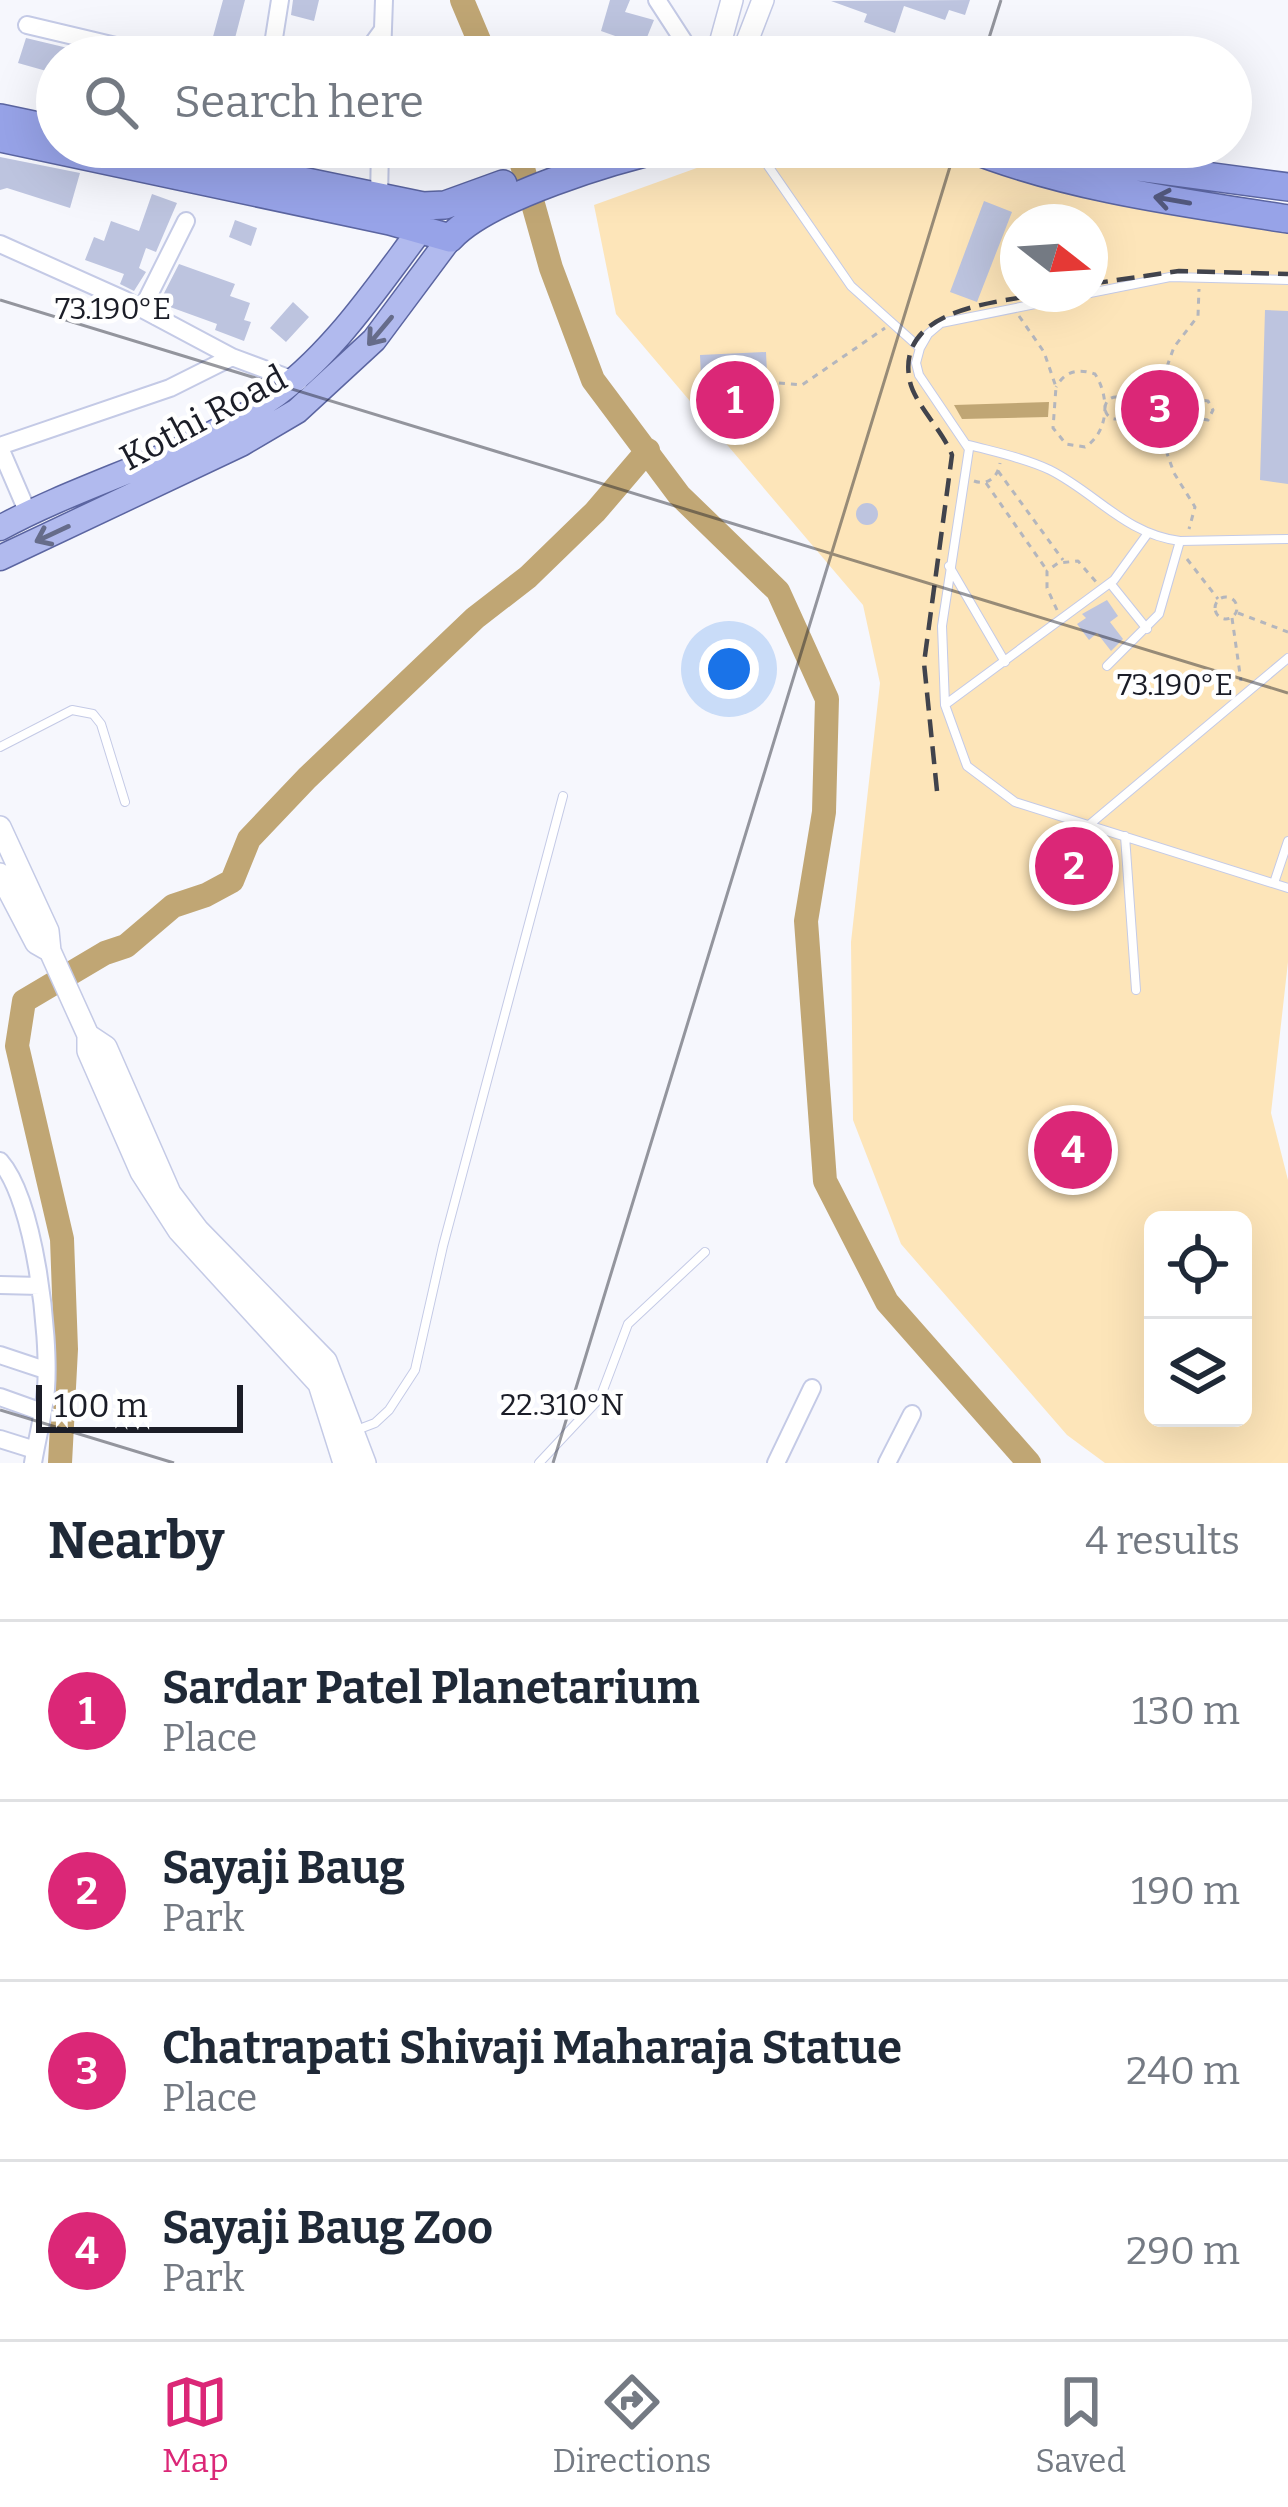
<!DOCTYPE html>
<html lang="en">
<head>
<meta charset="utf-8">
<style>
	:root { --surface:#fff; --page:#f6f6f7; --text:#1f2937; --muted:#747a83; --line:#e0e1e3; --accent:#db2777 }
	body { margin:0; font-family:Bitter,serif; background:var(--page); color:var(--text) }
	.controls { position:absolute; right:36px; bottom:36px; display:grid; overflow:hidden; border-radius:18px; box-shadow:0 12px 48px #0002 }
	.controls button { width:108px; height:108px; display:grid; place-items:center; padding:0; border:0; border-bottom:3px solid var(--line); background:var(--surface); color:var(--text); font:60px sans-serif }
	.compass { position:absolute; left:1000px; top:204px; width:108px; height:108px; border-radius:50%; background:var(--surface); box-shadow:0 12px 48px #0002; rotate:107deg }
	.scale { position:absolute; left:36px; bottom:30px; width:207px; box-sizing:border-box; padding-left:12px; border:6px solid #1b1d27; border-top:0; font-size:33px; line-height:42px; white-space:nowrap; color:#1b1d27; -webkit-text-stroke:9px #fff; paint-order:stroke }
	.you { position:absolute; left:729px; top:669px; width:42px; height:42px; margin:-30px; border:9px solid #fff; border-radius:50%; background:#1a73e8; box-shadow:0 0 0 18px #1a73e833 }
	.badge { display:grid; place-items:center; width:78px; height:78px; border-radius:50%; background:var(--accent); color:#fff; font-size:39px; font-weight:700 }
	.pin { position:absolute; translate:-50% -50%; border:6px solid #fff; box-shadow:0 3px 12px #0006 }
	.list { margin:0; padding:0; list-style:none }
	h2 { display:flex; justify-content:space-between; align-items:center; height:156px; margin:0; padding:0 48px; font-size:51px }
	h2 small { font-size:39px; font-weight:400; color:var(--muted) }
	.list li { display:grid; grid-template-columns:78px 1fr auto; gap:36px; align-items:center; box-sizing:border-box; height:180px; padding:0 48px; border-top:3px solid var(--line) }
	.list b { display:block; font-size:45px; white-space:nowrap }
	.list p { margin:0; font-size:39px; white-space:nowrap; color:var(--muted) }
	.list em { font-size:39px; font-style:normal; color:var(--muted) }
	.icon { flex:none; width:66px; height:66px; fill:none; stroke:currentColor; stroke-width:2; stroke-linecap:round; stroke-linejoin:round }
	.map { position:relative; flex:none; width:1288px; height:1463px; overflow:hidden }
	.search { position:absolute; background:var(--surface); box-shadow:0 12px 48px #0002; left:36px; right:36px; top:36px; height:132px; display:flex; align-items:center; gap:30px; box-sizing:border-box; padding:0 42px; border-radius:66px; color:var(--muted); font-size:45px }
	.sheet { height:876px; background:var(--surface) }
	nav { display:flex; justify-content:space-around; align-items:center; box-sizing:border-box; height:168px; border-top:3px solid var(--line); background:var(--surface); font-size:33px; color:var(--muted) }
	nav a { display:grid; justify-items:center; gap:6px }
	nav .on { color:var(--accent) }
	.map>svg:first-child { display:block }
	.green { fill:#fde5b9; fill-rule:evenodd }
	.water { fill:#c0a674 }
	.lines { fill:none; stroke-linecap:round; stroke-linejoin:round }
	.river { stroke:#c0a674; stroke-width:24 }
	.building { fill:#bdc4df }
	.service-casing { stroke:#c4cae6; stroke-width:10 }
	.minor-casing { stroke:#c4cae6; stroke-width:20 }
	.tertiary-casing { stroke:#c4cae6; stroke-width:24 }
	.secondary-casing { stroke:#c4cae6; stroke-width:24 }
	.primary-casing { stroke:#5b65a1; stroke-width:27 }
	.trunk-casing { stroke:#5b65a1; stroke-width:30 }
	.path { stroke:#b4b6bd; stroke-width:3; stroke-dasharray:6 6; stroke-linecap:butt }
	.service { stroke:#fff; stroke-width:8 }
	.minor { stroke:#fff; stroke-width:16 }
	.tertiary { stroke:#fff; stroke-width:21 }
	.secondary { stroke:#fff; stroke-width:21 }
	.primary { stroke:#b1baee; stroke-width:24 }
	.trunk { stroke:#97a3e8; stroke-width:27 }
	.rail { stroke:#41434c; stroke-width:4.5; stroke-dasharray:18 9; stroke-linecap:butt }
	.oneway { stroke:#53597e }
	.oneway2 { stroke:#666c8a }
	.ticks { fill:none; stroke:#1b1d27; stroke-width:3; stroke-opacity:0.45 }
	.labels { text-anchor:middle; stroke-width:9; stroke-linejoin:round; paint-order:stroke }
	.street-label { font-size:36px; fill:#1b1d27; stroke:#fff }
	.ticks-label { font-size:30px; text-anchor:middle; fill:#1b1d27; stroke:#fff; stroke-width:9; stroke-linejoin:round; paint-order:stroke }
</style>
</head>
<body>
<div class="map">
<svg width="1288" height="1463" viewBox="0 0 1288 1463">
	<rect width="100%" height="100%" fill="#f6f7fd"/>
	<!-- green -->
	<path class="green" d="M755 147H945L1015 177 1288 231V962L1271 1113 1288 1180V1463H1105L1067 1435 901 1244 853 1120 851 942 880 683 863 605 616 314 594 205ZM1018 222H1090V294H1018ZM1153 1220H1243V1418H1153Z"/>
	<!-- water -->
	<path class="water" d="M1049 402 1048 417 962 419 954 405Z"/>
	<g class="lines">
		<!-- river -->
		<path class="river" d="M462 0 486 57
			M517 147 551 268 593 380 679 495 778 591 827 699 824 812 806 921 825 1181 887 1302 1029 1463
			M60 1463 66 1349 62 1239 17 1046 24 1001 105 953 126 946 173 906 206 895 232 881 249 839 307 778 475 618 528 577 595 512 648 450"/>
	</g>
	<!-- building -->
	<path class="building" d="M223 0H245L230 57H218L221 46 211 44Z
		M293 0H319L314 21 291 15Z
		M610 0H630L625 12 654 20 639 57H612L618 37 601 31Z
		M970 0 965 15 949 10 945 20 904 6 895 33 864 22 867 14 831 1Z
		M26 38 97 55 96 57H57V74L18 63Z
		M0 157 80 173 70 208 7 188 0 190Z
		M152 194 177 203 156 252 146 248 139 268 146 272 134 291 120 284 124 274 85 260 94 237 104 241 111 221 139 231Z
		M984 201 1012 212 977 302 950 292Z
		M235 220 257 228 251 246 229 237Z
		M179 264 235 284 230 296 250 303 244 320 251 322 244 341 215 330 217 324 159 303Z
		M293 302 309 317 286 342 270 328Z
		M1265 310 1288 311V484L1260 480Z
		M766 352 769 418 703 421 700 355Z
		M856 514a11 11 0 1 1 22 0a11 11 0 1 1-22 0Z
		M1107 600 1118 616 1110 622 1123 639 1111 651 1097 633 1089 640 1077 624 1086 618 1082 614Z"/>
	<g class="lines">
		<defs>
			<path id="service" d="M755 147 851 286 920 348 916 363 919 375 969 449 942 626 945 705 967 766 1015 802 1288 888
				M920 348 928 334 941 323 1170 277 1288 280
				M969 445C995 452 1025 458 1050 470 1096 493 1125 534 1180 541
				M949 566 1005 662
				M1110 583 1147 629
				M1107 666 1159 614 1180 541 1288 539
				M946 704 1114 580 1148 533
				M0 747 72 710 93 714 101 724 125 802
				M1089 825 1288 658
				M1125 836 1136 990
				M1274 883 1288 841
				M354 1431 375 1423 389 1410 415 1370 443 1246 563 796
				M539 1463 600 1398 628 1324 705 1252"/>
			<path id="minor" d="M657 0 694 57
				M27 25 162 57
				M271 57 280 0
				M363 57 382 31
				M382 57 384 0
				M379 198 380 147
				M0 244 125 300 232 357 299 382
				M142 309 186 221
				M0 446 170 388 232 357
				M0 448 28 513
				M0 1161C35 1201 50 1335 46 1389 44 1413 37 1439 33 1463
				M0 1285 40 1286
				M0 1355 45 1370
				M0 1397 42 1412
				M0 1439 35 1450
				M776 1463 812 1388
				M887 1463 912 1414"/>
			<path id="tertiary" d="M0 827 48 931 50 951 88 1035V1051L141 1172 179 1231 319 1384 344 1463
				M0 874 36 943 50 951
				M88 1035 106 1047 170 1193 198 1230 326 1361 365 1463"/>
			<path id="secondary" d="M718 51 732 0
				M741 57 763 0"/>
			<path id="primary" d="M0 528C86 481 187 457 267 401 331 357 375 290 421 229
				M0 558 241 444 297 411 374 340 450 238"/>
			<path id="trunk" d="M698 57 718 51 740 57
				M0 118 57 130
				M0 138 390 221 450 238C488 197 614 159 670 147
				M138 147 423 206 445 205 503 184
				M966 147C1069 188 1179 202 1288 219
				M1039 147 1093 161 1288 187"/>
		</defs>
		<!-- service casing -->
		<use href="#service" class="service-casing"/>
		<!-- minor casing -->
		<use href="#minor" class="minor-casing"/>
		<!-- tertiary casing -->
		<use href="#tertiary" class="tertiary-casing"/>
		<!-- secondary casing -->
		<use href="#secondary" class="secondary-casing"/>
		<!-- primary casing -->
		<use href="#primary" class="primary-casing"/>
		<!-- trunk casing -->
		<use href="#trunk" class="trunk-casing"/>
		<!-- path -->
		<path class="path" d="M1019 316 1044 352 1056 387 1053 428 1066 444 1085 447C1109 432 1110 397 1095 374 1078 368 1065 371 1056 387
			M767 382 802 385 885 328
			M1159 389 1174 347 1198 316 1199 289
			M1159 391 1182 402 1183 414 1175 425 1148 426 1140 422 1134 408 1143 393Z
			M1105 408a11 11 0 1 1 22 0a11 11 0 1 1-22 0Z
			M1184 409H1191L1201 400 1208 401 1213 410 1208 420 1194 418 1191 409
			M1158 428 1174 473 1195 507 1189 529
			M998 471 1063 560
			M974 481C988 486 998 477 1000 463
			M986 483 1046 569
			M1187 559 1218 599
			M1215 608a11 11 0 1 1 22 0a11 11 0 1 1-22 0Z
			M1057 610 1047 588V571L1058 563 1078 561 1097 583
			M1238 613 1288 632
			M1232 618 1241 681"/>
		<!-- service -->
		<use href="#service" class="service"/>
		<!-- minor -->
		<use href="#minor" class="minor"/>
		<!-- tertiary -->
		<use href="#tertiary" class="tertiary"/>
		<!-- secondary -->
		<use href="#secondary" class="secondary"/>
		<!-- primary -->
		<use href="#primary" class="primary"/>
		<!-- trunk -->
		<use href="#trunk" class="trunk"/>
		<!-- rail -->
		<path class="rail" d="M1090 284 1179 271 1288 274
			M937 791 924 663 952 455C943 431 915 404 910 382 894 309 994 303 1041 294"/>
	</g>
	<!-- one-way arrows -->
	<defs><path id="oneway-shaft" d="M-6 0H5M1.5-3L5.5 0L1.5 3" fill="none" stroke-width="1.6" stroke-linecap="round" stroke-linejoin="round" transform="scale(3)"/></defs>
	<use class="oneway" href="#oneway-shaft" transform="translate(1172 200) rotate(-170)"/>
	<g class="oneway2">
		<use href="#oneway-shaft" transform="translate(380 331) rotate(130)"/>
		<use href="#oneway-shaft" transform="translate(52 534) rotate(155)"/>
	</g>
	<!-- ticks -->
	<path class="ticks" d="M983 57 1001 0M0 300 1288 693M0 1410 174 1463M553 1463 956 147"/>
	<g class="labels">
		<!-- street labels -->
		<g class="street-label">
			<text transform="translate(203 417) rotate(-28)" y="13">Kothi Road</text>
		</g>
	</g>
	<g class="ticks-label">
		<text x="113" y="319">73.190°E</text>
		<text x="1175" y="695">73.190°E</text>
		<text x="562" y="1415">22.310°N</text>
	</g>
</svg>
<div class="controls">
<button><svg class="icon" aria-label="locate" viewBox="0 0 24 24"><circle cx="12" cy="12" r="6"/><path d="M12 2v4M12 18v4M2 12h4M18 12h4"/></svg></button>
<button><svg class="icon" aria-label="layers" viewBox="0 0 24 24"><path d="M12 4l9 5-9 5-9-5zM3 14l9 5 9-5"/></svg></button>
</div>
<svg class="compass" viewBox="-18 -18 36 36"><path d="M0-13l5 13h-10z" fill="#e53935"/><path d="M0 13l5-13h-10z" fill="#747a83"/></svg>
<div class="scale">100 m</div>
<div class="you"></div>
<div class="pin badge" style="left:735px;top:400px">1</div>
<div class="pin badge" style="left:1074px;top:866px">2</div>
<div class="pin badge" style="left:1160px;top:409px">3</div>
<div class="pin badge" style="left:1073px;top:1150px">4</div>
<div class="search"><svg class="icon" aria-label="search" viewBox="0 0 24 24"><circle cx="10" cy="10" r="6"/><path d="M15 15l6 6"/></svg>Search here</div>
</div>
<section class="sheet">
<h2>Nearby<small>4 results</small></h2>
<ul class="list">
<li><span class="badge">1</span><div><b>Sardar Patel Planetarium</b><p>Place</p></div><em>130 m</em></li>
<li><span class="badge">2</span><div><b>Sayaji Baug</b><p>Park</p></div><em>190 m</em></li>
<li><span class="badge">3</span><div><b>Chatrapati Shivaji Maharaja Statue</b><p>Place</p></div><em>240 m</em></li>
<li><span class="badge">4</span><div><b>Sayaji Baug Zoo</b><p>Park</p></div><em>290 m</em></li>
</ul>
</section>
<nav>
<a class="on"><svg class="icon" aria-label="map" viewBox="0 0 24 24"><path d="M3 6l6-2 6 2 6-2v14l-6 2-6-2-6 2zM9 4v14M15 6v14"/></svg>Map</a>
<a><svg class="icon" aria-label="directions" viewBox="0 0 24 24"><path d="M12 3l9 9-9 9-9-9zM9 14v-3h6M13 9l2 2-2 2"/></svg>Directions</a>
<a><svg class="icon" aria-label="saved" viewBox="0 0 24 24"><path d="M7 4h10v16l-5-4-5 4z"/></svg>Saved</a>
</nav>
</body>
</html>
